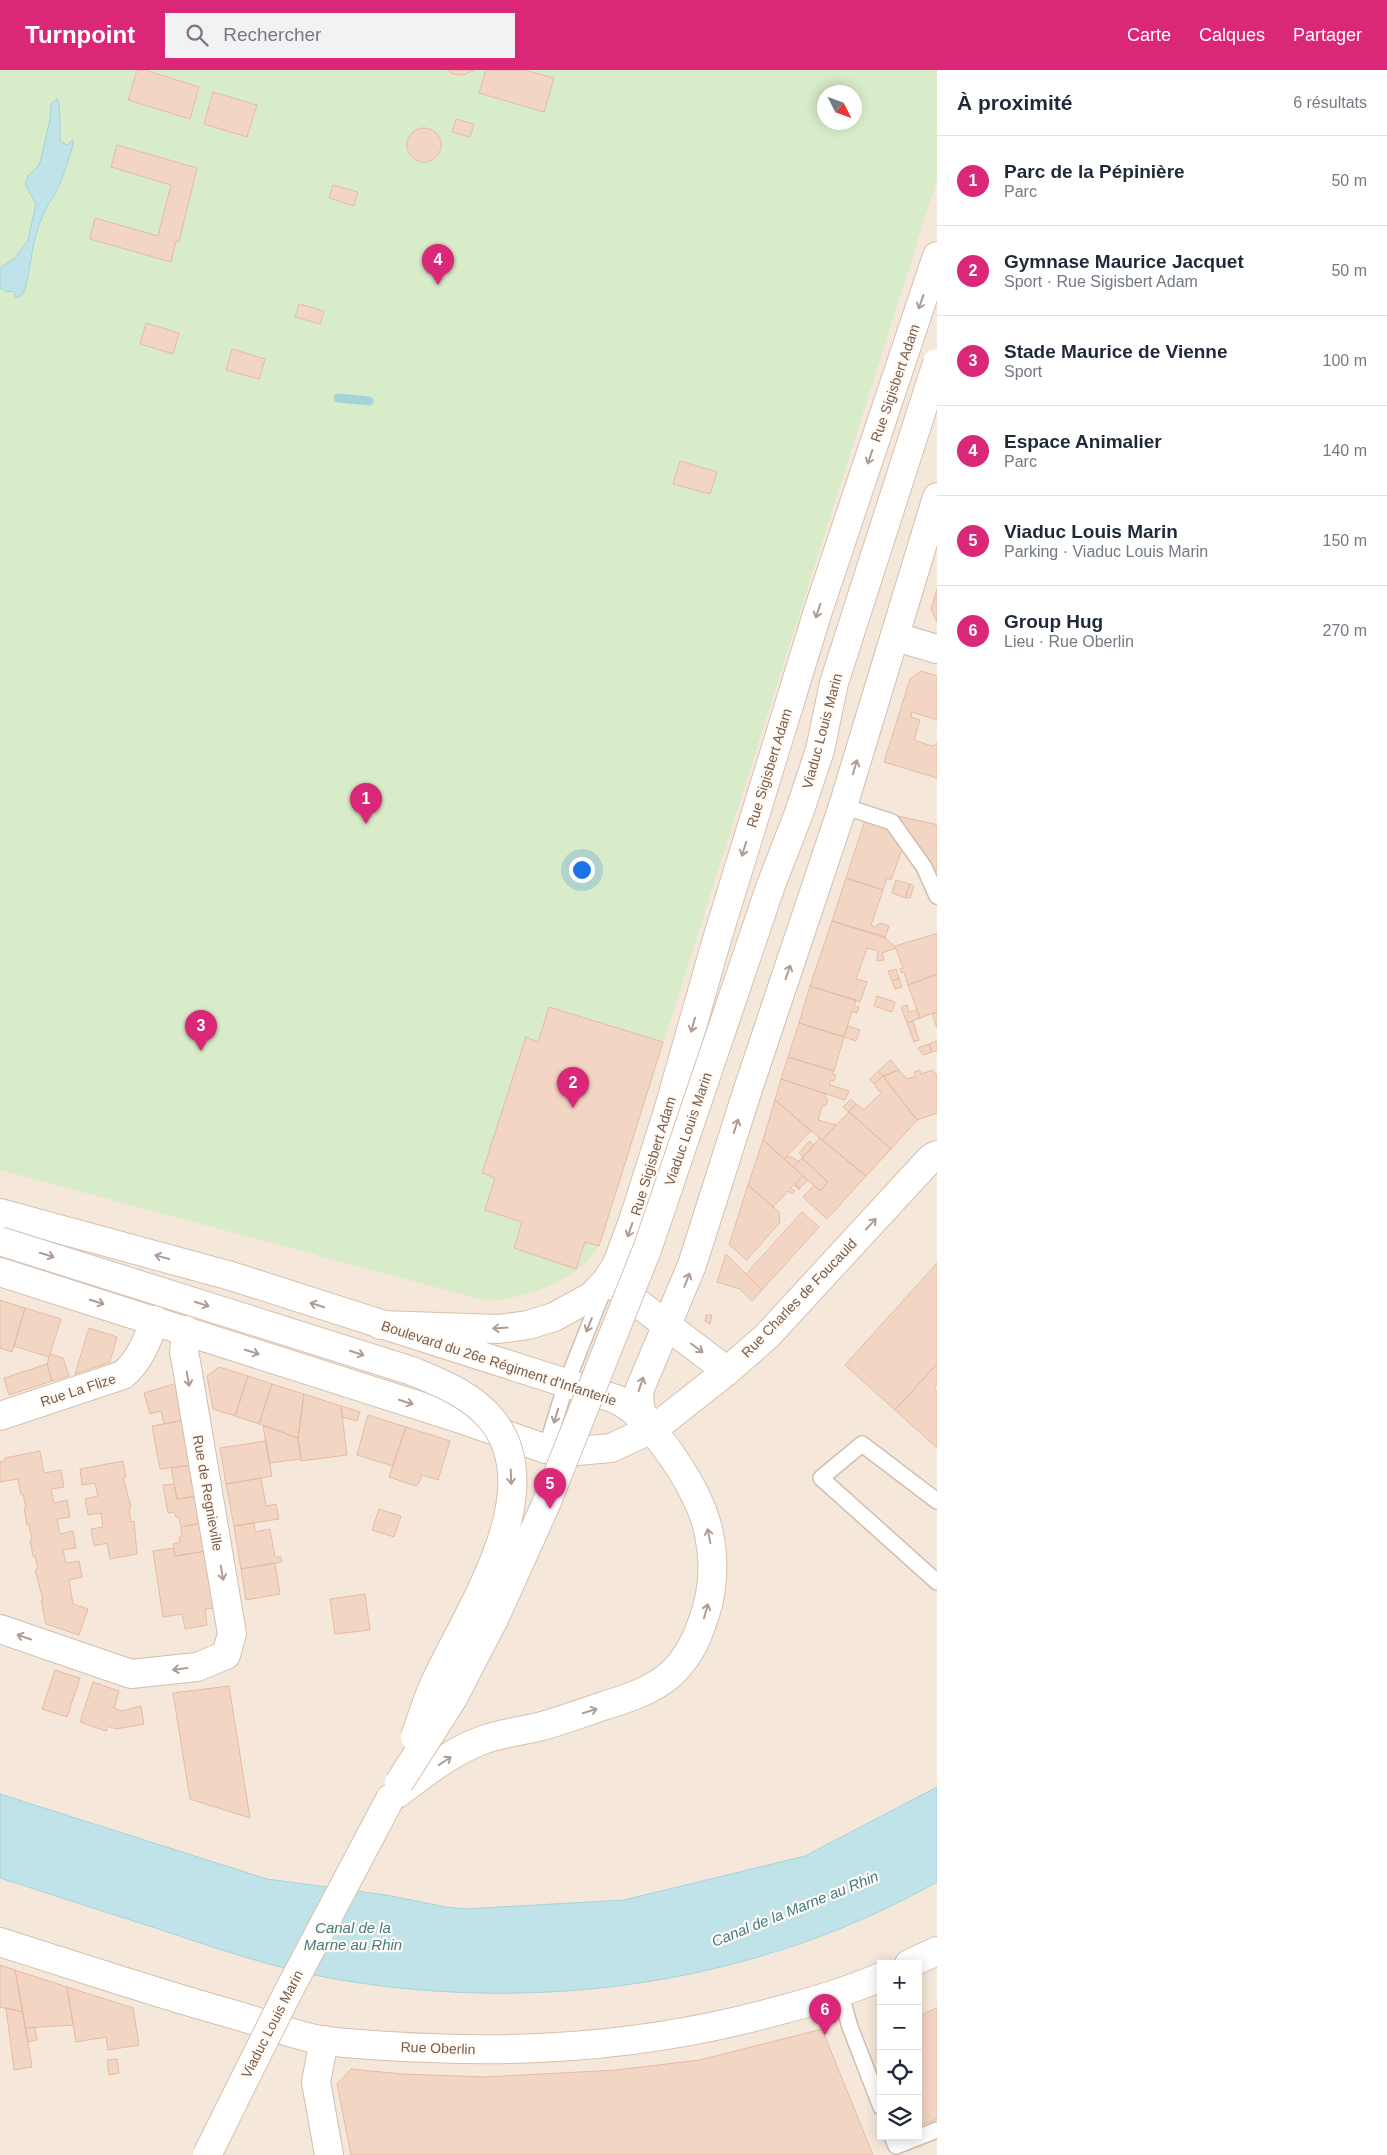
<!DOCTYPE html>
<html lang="fr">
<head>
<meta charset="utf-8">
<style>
	:root { --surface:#fff; --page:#f2f2f3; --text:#1f2937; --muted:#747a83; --line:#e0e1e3; --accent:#db2777 }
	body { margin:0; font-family:Arial,sans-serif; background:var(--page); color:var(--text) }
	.controls { position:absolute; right:15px; bottom:15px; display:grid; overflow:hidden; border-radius:0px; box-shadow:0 2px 12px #0003 }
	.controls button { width:45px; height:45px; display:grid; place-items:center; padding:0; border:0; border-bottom:1px solid var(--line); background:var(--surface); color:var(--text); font:25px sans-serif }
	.compass { position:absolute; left:817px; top:15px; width:45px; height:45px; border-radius:50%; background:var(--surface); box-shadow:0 2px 12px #0003; rotate:132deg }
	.you { position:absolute; left:581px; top:799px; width:18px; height:18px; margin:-12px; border:4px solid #fff; border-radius:50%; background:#1a73e8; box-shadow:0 0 0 8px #1a73e833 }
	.badge { display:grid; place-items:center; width:32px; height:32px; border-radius:50%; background:var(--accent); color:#fff; font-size:16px; font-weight:700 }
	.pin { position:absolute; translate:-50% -41px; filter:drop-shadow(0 1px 2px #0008) }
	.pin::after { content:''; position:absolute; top:26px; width:18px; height:15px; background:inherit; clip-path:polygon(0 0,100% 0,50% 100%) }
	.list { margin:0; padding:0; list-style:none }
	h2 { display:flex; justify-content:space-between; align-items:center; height:65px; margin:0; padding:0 20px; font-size:21px }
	h2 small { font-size:16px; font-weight:400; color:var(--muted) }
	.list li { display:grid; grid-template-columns:32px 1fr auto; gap:15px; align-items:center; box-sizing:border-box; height:90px; padding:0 20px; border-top:1px solid var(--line) }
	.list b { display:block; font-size:19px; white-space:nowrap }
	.list p { margin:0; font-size:16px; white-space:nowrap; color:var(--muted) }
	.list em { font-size:16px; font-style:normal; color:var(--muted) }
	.icon { flex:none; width:28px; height:28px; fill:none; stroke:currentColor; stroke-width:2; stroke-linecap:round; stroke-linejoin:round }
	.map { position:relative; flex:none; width:937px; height:2085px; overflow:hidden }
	header { display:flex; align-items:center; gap:30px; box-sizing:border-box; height:70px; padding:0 25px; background:var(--accent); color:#fff }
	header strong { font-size:24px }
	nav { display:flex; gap:28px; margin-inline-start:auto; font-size:18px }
	.search { width:350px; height:45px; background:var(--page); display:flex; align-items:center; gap:12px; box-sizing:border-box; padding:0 18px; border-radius:0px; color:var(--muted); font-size:19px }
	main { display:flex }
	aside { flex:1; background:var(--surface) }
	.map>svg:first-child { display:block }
	.residential { fill:#f5e8da; fill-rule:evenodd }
	.green { fill:#d8ecc9; fill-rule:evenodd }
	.water { fill:#bfe3e8; stroke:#a5d3da }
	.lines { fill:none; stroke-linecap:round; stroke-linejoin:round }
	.stream { stroke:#a5d3da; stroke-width:9 }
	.building { fill:#f3d5c3; stroke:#e6bba3 }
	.lane-casing { stroke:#d1beb0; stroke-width:18 }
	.street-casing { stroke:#d1beb0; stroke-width:30 }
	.secondary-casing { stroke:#d6c0b0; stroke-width:30 }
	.lane { stroke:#fff; stroke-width:15 }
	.street { stroke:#fff; stroke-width:28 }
	.secondary { stroke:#fff; stroke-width:28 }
	.secondary-bridge-casing { stroke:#d6c0b0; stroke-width:30; stroke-linecap:butt }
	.secondary-bridge { stroke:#fff; stroke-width:28 }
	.oneway { stroke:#af9d94 }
	.labels { text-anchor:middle; stroke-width:4.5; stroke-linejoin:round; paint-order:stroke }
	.street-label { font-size:14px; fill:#7a5c4d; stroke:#fffaf3 }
	.water-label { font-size:15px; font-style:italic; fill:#437c86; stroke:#fffaf3 }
</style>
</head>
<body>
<header>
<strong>Turnpoint</strong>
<div class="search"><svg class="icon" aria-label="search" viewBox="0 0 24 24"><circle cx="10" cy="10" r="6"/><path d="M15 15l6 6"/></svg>Rechercher</div>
<nav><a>Carte</a><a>Calques</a><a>Partager</a></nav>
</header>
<main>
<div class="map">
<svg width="937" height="2085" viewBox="0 0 937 2085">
	<rect width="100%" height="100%" fill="#fdf6ec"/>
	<!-- residential -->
	<path class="residential" d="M0 0H937V1717L805 1786 624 1830 465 1839 446 1837 386 1825 267 1809 0 1724ZM824 22H854V52H824Z
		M0 1808 207 1876 266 1893 339 1910 461 1923 570 1921 622 1915 669 1907 772 1884 857 1852 937 1812V2085H0ZM881 1894H918V2066H881Z"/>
	<!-- green -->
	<path class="green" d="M0 0H937V110L599 1176C576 1212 527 1228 487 1231L0 1100ZM824 22H854V52H824Z"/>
	<!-- water -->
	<path class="water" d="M57 29C61 33 60 63 60 71L67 75 73 70C75 74 59 118 55 124 53 129 49 132 47 137 32 163 32 192 25 220L22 225 16 228 13 221 7 222 0 218V198L15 188 28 170 36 134 25 114 28 106 39 95 41 89 50 49 51 34Z
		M937 1717V1812C758 1913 544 1944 341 1910 279 1900 218 1879 158 1859 105 1842 53 1825 0 1808V1724L267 1809 386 1825 446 1837 465 1839 624 1830 805 1786Z"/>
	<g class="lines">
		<!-- stream -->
		<path class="stream" d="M338 328 369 331"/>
	</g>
	<!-- building -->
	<path class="building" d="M137 0H145L199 17 190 49 128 30Z
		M447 0H475L463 5 453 4Z
		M486 0H524L554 8 544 42 479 23Z
		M213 22 257 35 247 67 204 54Z
		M456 49 474 54 470 67 452 62Z
		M407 75a17 17 0 1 1 34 0a17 17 0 1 1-34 0Z
		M117 75 197 98 179 172 176 171 171 192 90 169 95 148 158 166 171 115 111 97Z
		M333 115 358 122 354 136 329 128Z
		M299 234 324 241 320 254 295 247Z
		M146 253 179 263 173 284 140 274Z
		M232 279 265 289 259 309 226 300Z
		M680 391 717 402 710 424 673 414Z
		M937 519V552L931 539Z
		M921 601 937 606V650L912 642 911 647 920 650 914 670 932 676 937 673V708L884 692 910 609Z
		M897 746 935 754 937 757V802Z
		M865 750 889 759 903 777 891 810 887 808 883 820 846 808Z
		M846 808 883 820 871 855 875 857 880 853 889 856 885 868 832 851Z
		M896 810 910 814 905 828 892 823Z
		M910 814 914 816 910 828H905Z
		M832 851 883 866 896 878 882 883 884 890 877 891 878 881 867 878 856 909 867 912 860 932 810 916Z
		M935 864H937V904L908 915 904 902 901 903 900 899 903 898 895 876Z
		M896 899 899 908 892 911 888 901Z
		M937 904V942L920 948 908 915Z
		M899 908 902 917 895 919 892 911Z
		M810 916 856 930 854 936 859 937 857 943 852 941 844 967 799 953Z
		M877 926 895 932 892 942 874 936Z
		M907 935 909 942 917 940 920 948 907 953 901 937Z
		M549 937 663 972 599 1176 585 1172 576 1199 514 1178 522 1152 485 1140 495 1108 482 1103 526 967 538 972Z
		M937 942V958L932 944Z
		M913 951 919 970 914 972 907 953Z
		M799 953 844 967 834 1001 788 987Z
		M848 956 860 960 856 971 844 967Z
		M937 971V980L932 982 929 974Z
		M929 974 932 982 923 985 918 978Z
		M788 987 834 1001 832 1004 836 1005 834 1011 830 1010V1015L849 1021 845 1030 781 1009Z
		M891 990 899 1000 883 1006 878 1001Z
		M899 1000 907 1009 916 1006 914 1002 920 1000 921 1004 933 1000 937 1006V1043L917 1050 883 1006Z
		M878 1001 883 1006 874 1014 870 1009Z
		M883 1006 917 1050 891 1079 849 1042 856 1034 864 1040 881 1023 874 1014Z
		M781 1009 826 1024 825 1028 828 1029 826 1036 823 1034 818 1050 836 1055 822 1070 775 1030Z
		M851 1029 856 1034 849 1042 843 1037Z
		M775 1030 811 1061 784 1089 763 1070Z
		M849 1042 891 1079 866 1106 822 1070Z
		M820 1068 866 1106 827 1149 803 1127 814 1115 820 1121 828 1112 802 1088Z
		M763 1070 803 1106 795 1114 800 1118 799 1120 794 1115 791 1118 795 1121 792 1124 788 1121 773 1137 748 1115Z
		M809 1071 814 1075 803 1087 799 1083Z
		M788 1086 799 1091 793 1097 784 1089Z
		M802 1088 828 1112 820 1121 793 1097Z
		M803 1106 808 1110 800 1118 795 1114Z
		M748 1115 779 1142 780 1152 747 1190 729 1175Z
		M802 1142 819 1157 762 1220 746 1204Z
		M726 1184 762 1220 752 1231 740 1219 717 1212Z
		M937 1193V1294L895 1340 845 1295Z
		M0 1230 25 1238 12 1282 0 1278Z
		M25 1238 61 1249 49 1287 14 1276Z
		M706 1245H712L710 1254 705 1251Z
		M89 1258 117 1267 110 1292 75 1304Z
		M50 1284 63 1288 69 1306 52 1311 47 1294Z
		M47 1294 52 1311 9 1325 4 1308Z
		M937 1294V1314L934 1318 937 1321V1378L895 1340Z
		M219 1297 248 1306 235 1346 213 1339 207 1306Z
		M248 1306 272 1314 259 1354 235 1346Z
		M177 1313 185 1350 164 1354 161 1341 150 1344 144 1323Z
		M272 1314 304 1324 298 1368 259 1354Z
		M304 1324 341 1336 347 1385 301 1391 298 1368Z
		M341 1336 360 1342 357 1351 342 1347Z
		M368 1345 406 1357 393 1396 357 1385Z
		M185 1350 193 1395 160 1399 152 1356Z
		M263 1355 298 1368 301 1389 269 1393Z
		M406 1357 450 1371 438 1410 422 1405 419 1413 416 1416 389 1407Z
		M266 1371 272 1406 226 1414 220 1378Z
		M40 1381 44 1403 61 1400 64 1417 51 1419 54 1433 67 1430 70 1447 57 1449 60 1464 73 1461 76 1478 63 1480 66 1493 79 1491 82 1507 69 1510 73 1534 88 1539 79 1565 46 1554 41 1530H43L35 1500 38 1499 35 1486H33L30 1470 32 1469 29 1455H27L24 1438H26L23 1424 21 1425 18 1409 0 1412V1392L5 1391V1388Z
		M123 1391 126 1407H123L131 1437 129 1438 131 1452 134 1451 137 1484 110 1489 107 1473 94 1476 91 1459 103 1457 101 1443 88 1445 85 1429 98 1426 95 1413 82 1415 80 1399Z
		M193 1395 198 1426 177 1429 171 1398Z
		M261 1408 266 1436 276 1434 279 1449 234 1456 226 1414Z
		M174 1414 177 1429 198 1426 202 1453 181 1457 179 1447H176L174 1442 168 1443 163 1415Z
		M379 1439 401 1446 394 1467 372 1460Z
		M202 1453 207 1481 175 1486 173 1474 180 1472 179 1467H182L181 1457Z
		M254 1453 255 1462 270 1459 275 1487H281L282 1492 241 1499 234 1456Z
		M174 1478 175 1486 207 1481 216 1538 205 1539 207 1555 185 1559 182 1544 163 1547 153 1481Z
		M275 1493 280 1524 246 1530 241 1499Z
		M365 1524 370 1560 335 1564 330 1529Z
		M55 1600 80 1608 67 1647 42 1639Z
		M93 1612 119 1621 114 1638 122 1641 141 1636 144 1654 116 1659 108 1656 106 1661 80 1652Z
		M229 1616 250 1748 190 1729 173 1623Z
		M0 1895 15 1900 23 1942 0 1937Z
		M15 1900 67 1917 73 1955 25 1958Z
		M67 1917 133 1938 139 1975 108 1980 106 1967 76 1972Z
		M6 1938 23 1942 32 1997 14 2000Z
		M937 1938V2049L918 2056V1946Z
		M35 1957 37 1970 28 1972 25 1958Z
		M822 1959 873 2085H351L337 2014 351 1999 402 2004 485 2007 616 2000 700 1990Z
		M117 1989 119 2003 109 2005 107 1990Z"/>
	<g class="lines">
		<defs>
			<path id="lane" d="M843 736 892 752 924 797 937 826
				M546 1379 566 1314 603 1221
				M937 1431 862 1374 821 1408 937 1512
				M840 1922 850 1957 881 2037
				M892 2066 896 2076 937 2060"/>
			<path id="street" d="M896 567 937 579
				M610 1212 727 1301
				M0 1346 123 1305C140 1290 147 1271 155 1250
				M650 1360 640 1338 639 1321 692 1195 748 1019 843 736 937 427
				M0 1559 131 1604 197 1597 226 1585 232 1564 186 1292 184 1282 186 1260
				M324 1970 316 2012 329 2085"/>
			<path id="secondary" d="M0 1143 231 1206 616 1329C622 1333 630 1337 635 1342 665 1371 701 1423 709 1464 715 1493 713 1525 702 1553 696 1572 685 1591 671 1604 653 1620 629 1628 606 1635 585 1642 563 1650 542 1656 522 1661 502 1663 483 1670 449 1682 419 1708 390 1729
				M0 1202 467 1351 546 1379 577 1381 611 1378 650 1360 665 1350 727 1301 767 1266 931 1088 937 1085
				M380 1255 499 1259 528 1255 554 1247 592 1226 607 1210 617 1194 634 1148 668 1041 717 869 818 541 937 186
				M0 1872C79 1897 159 1924 239 1946 266 1954 299 1967 326 1971 361 1975 396 1977 431 1978 547 1983 665 1972 777 1941 812 1932 848 1921 881 1907
				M909 1894 937 1881"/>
		</defs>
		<!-- lane casing -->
		<use href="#lane" class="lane-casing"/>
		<!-- street casing -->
		<use href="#street" class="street-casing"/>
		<!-- secondary casing -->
		<use href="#secondary" class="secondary-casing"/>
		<!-- lane -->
		<use href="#lane" class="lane"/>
		<!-- street -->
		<use href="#street" class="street"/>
		<!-- secondary -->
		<use href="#secondary" class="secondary"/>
		<defs>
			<path id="secondary-bridge" d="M0 1171 412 1301C441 1313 472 1325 492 1350 552 1423 464 1547 433 1617 426 1633 421 1650 415 1667
				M399 1713 453 1628 495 1547 546 1434 648 1177 771 815 799 743 820 680 834 613 937 293
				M207 2085 287 1924 390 1729"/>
		</defs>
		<!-- secondary-bridge casing -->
		<use href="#secondary-bridge" class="secondary-bridge-casing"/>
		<!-- secondary-bridge -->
		<use href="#secondary-bridge" class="secondary-bridge"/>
	</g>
	<!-- one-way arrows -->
	<defs><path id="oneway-shaft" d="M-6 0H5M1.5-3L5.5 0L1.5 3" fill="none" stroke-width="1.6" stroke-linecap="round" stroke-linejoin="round" transform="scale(1.25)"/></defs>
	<g class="oneway">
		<use href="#oneway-shaft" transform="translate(921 232) rotate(109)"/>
		<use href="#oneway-shaft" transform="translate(870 387) rotate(109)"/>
		<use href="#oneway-shaft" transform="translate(818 541) rotate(108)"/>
		<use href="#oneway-shaft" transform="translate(855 697) rotate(-73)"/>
		<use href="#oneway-shaft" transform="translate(744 779) rotate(107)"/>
		<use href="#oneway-shaft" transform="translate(788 902) rotate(-71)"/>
		<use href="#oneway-shaft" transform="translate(693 955) rotate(106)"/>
		<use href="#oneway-shaft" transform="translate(736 1056) rotate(-72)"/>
		<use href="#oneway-shaft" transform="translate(871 1154) rotate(-47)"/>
		<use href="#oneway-shaft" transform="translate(630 1160) rotate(109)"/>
		<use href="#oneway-shaft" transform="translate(47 1185) rotate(17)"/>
		<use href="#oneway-shaft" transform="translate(162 1187) rotate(-165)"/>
		<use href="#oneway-shaft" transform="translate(687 1210) rotate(-69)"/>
		<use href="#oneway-shaft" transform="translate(97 1232) rotate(17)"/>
		<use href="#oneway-shaft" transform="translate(202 1234) rotate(18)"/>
		<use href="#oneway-shaft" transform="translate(317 1235) rotate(-162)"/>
		<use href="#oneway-shaft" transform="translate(589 1255) rotate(112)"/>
		<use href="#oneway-shaft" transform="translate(500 1258) rotate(176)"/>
		<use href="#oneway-shaft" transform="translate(697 1278) rotate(37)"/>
		<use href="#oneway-shaft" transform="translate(252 1282) rotate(18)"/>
		<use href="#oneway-shaft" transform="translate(357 1283) rotate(18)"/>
		<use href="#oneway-shaft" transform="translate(188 1309) rotate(80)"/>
		<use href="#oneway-shaft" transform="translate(641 1314) rotate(-71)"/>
		<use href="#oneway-shaft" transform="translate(406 1332) rotate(18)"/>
		<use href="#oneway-shaft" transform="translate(556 1346) rotate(107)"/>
		<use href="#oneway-shaft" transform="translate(511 1407) rotate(88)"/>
		<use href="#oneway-shaft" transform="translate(709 1466) rotate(-101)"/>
		<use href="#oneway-shaft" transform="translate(222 1503) rotate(80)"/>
		<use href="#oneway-shaft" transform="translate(706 1541) rotate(-74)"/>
		<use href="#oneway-shaft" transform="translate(24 1567) rotate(-161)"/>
		<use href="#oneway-shaft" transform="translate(180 1599) rotate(173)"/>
		<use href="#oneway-shaft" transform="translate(590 1641) rotate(-18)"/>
		<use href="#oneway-shaft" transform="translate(445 1691) rotate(-34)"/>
	</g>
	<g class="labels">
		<!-- street labels -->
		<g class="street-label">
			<text transform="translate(895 313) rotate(-71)" y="5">Rue Sigisbert Adam</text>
			<text transform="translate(822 661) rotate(-75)" y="5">Viaduc Louis Marin</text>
			<text transform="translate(769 698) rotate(-73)" y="5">Rue Sigisbert Adam</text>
			<text transform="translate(688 1059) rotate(-71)" y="5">Viaduc Louis Marin</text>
			<text transform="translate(653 1086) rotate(-73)" y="5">Rue Sigisbert Adam</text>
			<text transform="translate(799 1228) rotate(-46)" y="5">Rue Charles de Foucauld</text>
			<text transform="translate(499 1293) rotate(18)" y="5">Boulevard du 26e Régiment d'Infanterie</text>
			<text transform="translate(78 1320) rotate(-18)" y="5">Rue La Flize</text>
			<text transform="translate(208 1423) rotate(80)" y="5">Rue de Regnieville</text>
			<text transform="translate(272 1954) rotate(-63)" y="5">Viaduc Louis Marin</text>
			<text transform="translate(438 1978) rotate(2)" y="5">Rue Oberlin</text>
		</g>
		<!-- water labels -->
		<g class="water-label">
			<text transform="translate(795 1839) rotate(-22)" y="5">Canal de la Marne au Rhin</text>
			<text x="353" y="1863">Canal de la<tspan x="353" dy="17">Marne au Rhin</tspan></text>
		</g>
	</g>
</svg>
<div class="controls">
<button>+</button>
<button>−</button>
<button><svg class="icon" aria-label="locate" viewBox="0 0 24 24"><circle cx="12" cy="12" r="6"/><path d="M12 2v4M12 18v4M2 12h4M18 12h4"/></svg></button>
<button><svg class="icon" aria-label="layers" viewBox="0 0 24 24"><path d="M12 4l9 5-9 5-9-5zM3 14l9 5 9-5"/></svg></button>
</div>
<svg class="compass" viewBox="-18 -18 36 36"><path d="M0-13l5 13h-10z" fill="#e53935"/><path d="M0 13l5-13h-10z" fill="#747a83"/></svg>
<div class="you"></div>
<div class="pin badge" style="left:366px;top:754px">1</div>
<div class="pin badge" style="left:573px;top:1038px">2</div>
<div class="pin badge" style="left:201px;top:981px">3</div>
<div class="pin badge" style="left:438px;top:215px">4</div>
<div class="pin badge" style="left:550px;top:1439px">5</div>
<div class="pin badge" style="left:825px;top:1965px">6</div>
</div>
<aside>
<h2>À proximité<small>6 résultats</small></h2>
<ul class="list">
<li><span class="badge">1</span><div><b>Parc de la Pépinière</b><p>Parc</p></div><em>50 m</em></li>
<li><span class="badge">2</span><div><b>Gymnase Maurice Jacquet</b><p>Sport · Rue Sigisbert Adam</p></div><em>50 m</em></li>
<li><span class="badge">3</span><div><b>Stade Maurice de Vienne</b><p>Sport</p></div><em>100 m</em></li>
<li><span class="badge">4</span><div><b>Espace Animalier</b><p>Parc</p></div><em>140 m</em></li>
<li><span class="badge">5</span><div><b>Viaduc Louis Marin</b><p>Parking · Viaduc Louis Marin</p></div><em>150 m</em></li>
<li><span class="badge">6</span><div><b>Group Hug</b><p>Lieu · Rue Oberlin</p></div><em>270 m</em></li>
</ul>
</aside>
</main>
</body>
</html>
